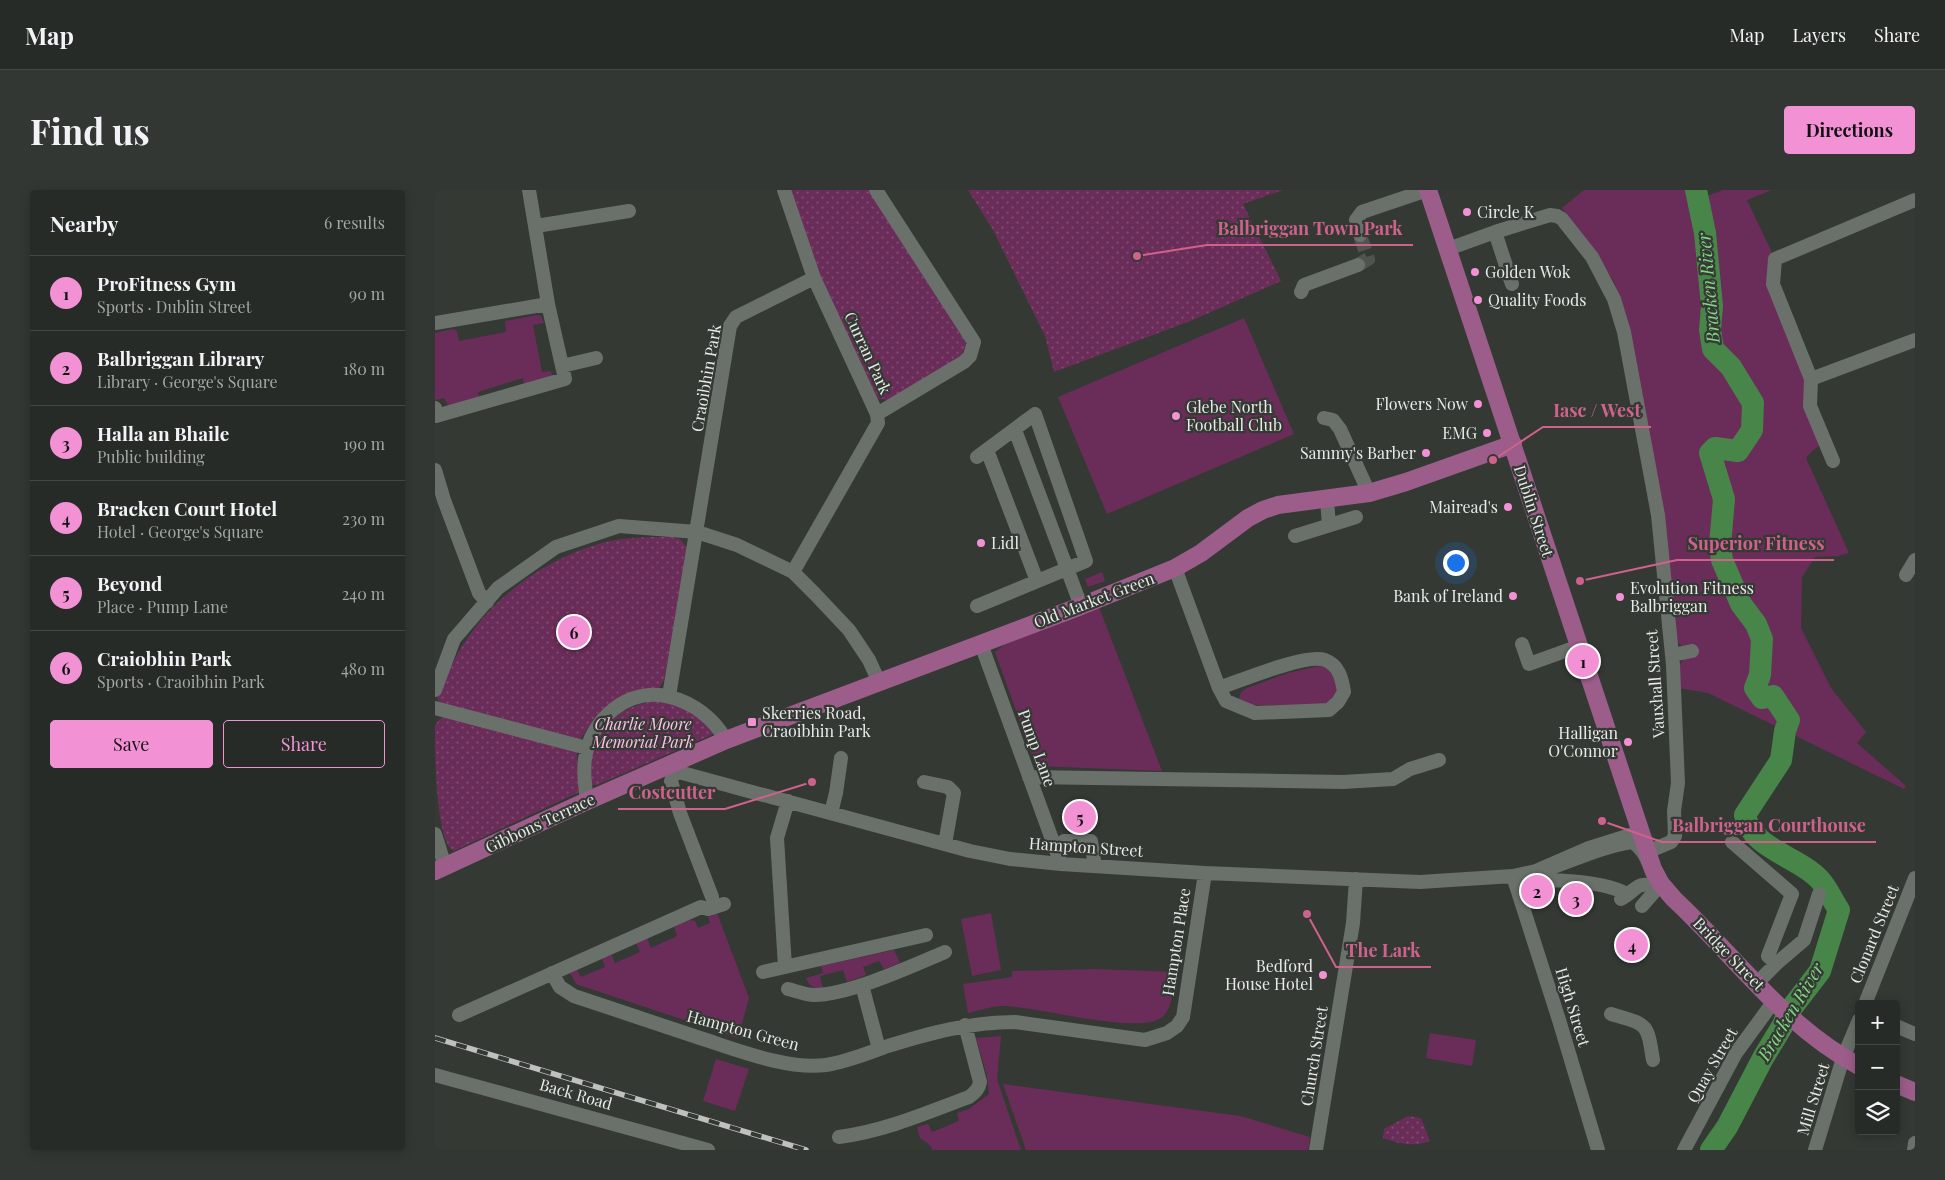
<!DOCTYPE html>
<html lang="en">
<head>
<meta charset="utf-8">
<style>
	:root { --surface:#272b27; --page:#333733; --text:#f1f3f6; --muted:#a4a7a7; --line:#434744; --accent:#f391d5 }
	body { margin:0; font-family:"Playfair Display",serif; background:var(--page); color:var(--text) }
	.controls { position:absolute; right:15px; bottom:15px; display:grid; overflow:hidden; border-radius:5px; box-shadow:0 2px 12px #0003 }
	.controls button { width:45px; height:45px; display:grid; place-items:center; padding:0; border:0; border-bottom:1px solid var(--line); background:var(--surface); color:var(--text); font:25px sans-serif }
	.you { position:absolute; left:1020px; top:372px; width:18px; height:18px; margin:-12px; border:4px solid #fff; border-radius:50%; background:#1a73e8; box-shadow:0 0 0 8px #1a73e833 }
	.badge { display:grid; place-items:center; width:32px; height:32px; border-radius:50%; background:var(--accent); color:#111; font-size:16px; font-weight:700 }
	.pin { position:absolute; translate:-50% -50%; border:2px solid #fff; box-shadow:0 1px 5px #0006 }
	.list { margin:0; padding:0; list-style:none }
	h2 { display:flex; justify-content:space-between; align-items:center; height:65px; margin:0; padding:0 20px; font-size:21px }
	h2 small { font-size:16px; font-weight:400; color:var(--muted) }
	.list li { display:grid; grid-template-columns:32px 1fr auto; gap:15px; align-items:center; box-sizing:border-box; height:75px; padding:0 20px; border-top:1px solid var(--line) }
	.list b { display:block; font-size:19px; white-space:nowrap }
	.list p { margin:0; font-size:16px; white-space:nowrap; color:var(--muted) }
	.list em { font-size:16px; font-style:normal; color:var(--muted) }
	.actions { display:flex; gap:10px; padding:15px 20px }
	.actions a { flex:1; padding:11px 0; border:1px solid var(--accent); border-radius:5px; text-align:center; font-size:18px; color:var(--accent) }
	.actions .main { background:var(--accent); color:#111 }
	.icon { flex:none; width:28px; height:28px; fill:none; stroke:currentColor; stroke-width:2; stroke-linecap:round; stroke-linejoin:round }
	.map { position:relative; flex:none; width:1480px; height:960px; overflow:hidden; border-radius:5px }
	header { display:flex; align-items:center; gap:30px; box-sizing:border-box; height:70px; padding:0 25px; background:var(--surface); border-bottom:1px solid var(--line) }
	header strong { font-size:24px }
	nav { display:flex; gap:28px; margin-inline-start:auto; font-size:18px }
	.intro { display:flex; align-items:center; justify-content:space-between; box-sizing:border-box; height:120px; padding:0 30px }
	h1 { margin:0; font-size:35px }
	.button { padding:12px 22px; border-radius:5px; background:var(--accent); color:#111; font-size:18px; font-weight:700 }
	main { display:flex; gap:30px; padding:0 30px }
	aside { flex:1; background:var(--surface); border-radius:5px; box-shadow:0 2px 12px #0003 }
	.map>svg:first-child { display:block }
	.grass { fill:#6a2d59 }
	.park { fill:url(#park-dots) }
	.lines { fill:none; stroke-linecap:round; stroke-linejoin:round }
	.river { stroke:#478548; stroke-width:22 }
	.minor-tunnel { stroke:#4f544f; stroke-width:14; stroke-dasharray:14 7; stroke-linecap:butt }
	.minor { stroke:#6a706a; stroke-width:14 }
	.major { stroke:#9c5d8a; stroke-width:18 }
	.rail-casing { stroke:#bec1be; stroke-width:5.5 }
	.rail { stroke:#343934; stroke-width:4; stroke-dasharray:11; stroke-linecap:butt }
	.poi-dot { fill:#f391d5; stroke:#343934; stroke-width:2 }
	.labels { text-anchor:middle; stroke-width:4.5; stroke-linejoin:round; paint-order:stroke }
	.poi-label { font-size:16px; fill:#e7eae7; stroke:#343934; text-anchor:start }
	.street-label { font-size:16px; fill:#e7eae7; stroke:#343934 }
	.park-label { font-size:16px; font-style:italic; fill:#fdc1e8; stroke:#343934 }
	.water-label { font-size:18px; font-style:italic; fill:#82d682; stroke:#343934 }
	.leader { fill:none; stroke:#cf628c; stroke-width:2 }
	.callout-dot { fill:#cf628c; stroke:#343934; stroke-width:2 }
	.callout-label { font-size:18px; text-anchor:middle; font-weight:bold; fill:#cf628c; stroke:#343934; stroke-width:4.5; stroke-linejoin:round; paint-order:stroke }
</style>
</head>
<body>
<header>
<strong>Map</strong>
<nav><a>Map</a><a>Layers</a><a>Share</a></nav>
</header>
<div class="intro"><h1>Find us</h1><a class="button">Directions</a></div>
<main>
<aside>
<h2>Nearby<small>6 results</small></h2>
<ul class="list">
<li><span class="badge">1</span><div><b>ProFitness Gym</b><p>Sports · Dublin Street</p></div><em>90 m</em></li>
<li><span class="badge">2</span><div><b>Balbriggan Library</b><p>Library · George's Square</p></div><em>180 m</em></li>
<li><span class="badge">3</span><div><b>Halla an Bhaile</b><p>Public building</p></div><em>190 m</em></li>
<li><span class="badge">4</span><div><b>Bracken Court Hotel</b><p>Hotel · George's Square</p></div><em>230 m</em></li>
<li><span class="badge">5</span><div><b>Beyond</b><p>Place · Pump Lane</p></div><em>240 m</em></li>
<li><span class="badge">6</span><div><b>Craiobhin Park</b><p>Sports · Craoibhin Park</p></div><em>480 m</em></li>
</ul>
<div class="actions"><a class="main">Save</a><a>Share</a></div>
</aside>
<div class="map">
<svg width="1480" height="960" viewBox="0 0 1480 960">
	<defs>
		<pattern id="park-dots" width="8" height="8" patternUnits="userSpaceOnUse" patternTransform="scale(1.25)"><rect width="8" height="8" fill="#6a2d59"/><path d="M2 2h.1M6 6h.1" fill="none" stroke="#7f4c71" stroke-width="1.8" stroke-linecap="round"/></pattern>
	</defs>
	<rect width="100%" height="100%" fill="#343934"/>
	<!-- grass -->
	<path class="grass" d="M1149 0H1265L1267 8 1288 0H1337L1312 10 1340 69 1338 76 1390 252 1377 261 1371 268 1414 363 1403 366 1380 367 1367 387 1366 438 1396 498 1431 542 1422 553 1471 596 1469 599 1273 503 1244 498 1243 477 1248 470 1249 457 1242 452 1183 102 1178 90 1127 18Z
		M102 125 106 126 109 133 98 135 107 182 116 181 117 186 90 198 88 188 43 202 45 210 18 218 13 215 9 208 0 210V143L18 139 22 141 24 151 71 142 70 131Z
		M809 128 859 244 672 324 623 207Z
		M667 382 670 391 653 397 650 389Z
		M664 417 727 581 601 576 560 462 569 455Z
		M884 476C896 478 900 484 905 496L897 510 888 515H811L804 509 806 502 812 498 853 483Z
		M282 723 314 808 303 848 141 794 135 783 142 780 146 787 170 777 167 769 177 765 180 773 205 762 201 753 212 748 216 758 242 746 239 737 255 730 260 731 263 738 275 733 273 727Z
		M556 723 566 780 537 786 526 729Z
		M459 760 465 773 449 779 444 771 428 777 431 785 412 792 408 780 385 786 388 799C378 798 375 797 371 788L388 783 386 776Z
		M660 779 742 782C737 796 739 819 726 828 701 845 601 816 567 816 556 816 544 821 533 823L528 794 577 787V781Z
		M995 843 1041 850 1037 876 991 868Z
		M566 846 562 889 586 960H497L496 956 485 948 482 937 493 934 497 942 524 931 522 923 534 919 554 904 552 886 541 848Z
		M281 869 314 879 300 921 268 911Z
		M568 894 805 926 875 947 873 960H591Z"/>
	<!-- park -->
	<path class="park" d="M354 0H435L532 152 526 168 452 210 443 209 382 80Z
		M533 0H848L808 14 846 91 758 130 619 182 610 146 558 40Z
		M236 347 245 349 253 359 229 490 223 500C202 505 178 507 164 523 156 531 152 541 145 549L6 513 3 510 2 507C12 483 23 460 39 439 69 399 118 366 167 353 189 347 213 347 236 347Z
		M218 511H228L258 522 280 542 279 544 162 595H157C151 551 173 519 218 511Z
		M13 525 138 559 142 563V568L144 602 19 661C0 654 0 556 0 535L4 530Z
		M973 926 986 928 995 951C979 957 964 954 948 948L949 939Z"/>
	<g class="lines">
		<!-- river -->
		<path class="river" d="M1261 0 1270 43 1277 116 1275 140 1278 159 1296 177 1318 213 1317 240 1303 261 1280 258 1275 263 1289 309 1285 355 1287 370 1306 414 1321 434 1327 449 1325 485 1320 498 1327 508 1338 506 1354 530 1350 541 1346 570 1310 625C1316 659 1365 667 1385 690 1393 699 1398 711 1404 720L1385 781 1352 824 1348 835 1328 868 1292 937 1276 960"/>
		<!-- minor-tunnel -->
		<path class="minor-tunnel" d="M923 75 933 69 925 45"/>
		<!-- minor -->
		<path class="minor" d="M349 0 379 88 442 224 443 233 358 382
			M441 0 539 152 535 166 529 172 442 224
			M101 36 194 21
			M1060 42 1077 94
			M925 45 921 30 927 22 992 0
			M1013 59 1060 42 1115 25 1122 26 1127 29 1157 67 1179 109 1189 142 1223 325 1238 475 1243 593 1239 621 1240 646 1236 652 1212 662
			M866 102 869 95 923 75
			M0 133 113 114
			M127 176 161 168
			M1376 189 1480 150
			M0 218 1 226 130 189 113 114 94 0
			M889 228 898 230 905 239 934 303
			M580 240 646 416
			M552 260 602 391
			M542 267 600 224 651 371 542 416
			M1398 271 1375 216 1376 189 1338 94 1340 69 1480 10
			M0 280 9 310 44 403 52 412
			M892 310 894 335
			M860 346 921 327
			M740 378 784 498 791 511 820 523 894 520 903 512 909 502C907 489 904 475 890 470 871 463 805 491 784 498
			M1471 385 1480 370
			M546 454 626 674
			M1087 454 1094 474 1144 456
			M1237 465 1257 461
			M0 500 19 449 63 398 121 357 184 336 262 342 302 355 358 382 380 404 414 440 434 470 444 492
			M234 506 295 136 301 127 379 88
			M0 518 152 558
			M237 573 240 581 535 661 575 669 626 674 770 683 985 692 1078 686 1101 681 1154 658 1205 642
			M240 581 236 591 245 623 277 707
			M594 587 908 592 958 589 975 579 1004 570
			M489 592 513 597 519 603 510 654
			M152 611C150 597 148 582 150 569 155 529 194 496 235 507 259 513 279 529 291 550
			M396 623 401 603 406 568
			M0 644 10 676
			M629 651H656L660 676
			M1197 652C1212 660 1216 682 1223 697 1199 691 1205 698 1186 709L1188 702C1165 691 1112 688 1088 692L1085 688C1124 678 1158 658 1197 652Z
			M1297 652 1357 704 1333 766 1341 774 1322 793
			M1078 686 1124 830 1163 960
			M1207 716 1226 694
			M1341 774 1369 750 1384 704
			M350 777 342 648 353 611
			M328 782 491 745
			M117 783 125 797 139 806C180 820 221 833 262 847 300 859 351 880 391 875 412 872 433 863 453 856 495 843 535 832 580 832L710 850 732 843 742 836 748 827 770 683
			M427 795 444 859
			M353 799C361 801 371 805 379 805 414 805 477 776 510 762
			M1430 814 1480 688
			M1176 824C1213 835 1212 832 1218 870
			M24 825 266 717 273 719 289 714
			M1461 836 1480 844
			M0 885 273 960
			M404 947C450 941 491 923 534 907 540 903 544 899 545 892L530 835
			M881 960 918 733 921 689
			M1249 960 1301 863 1339 811
			M1380 960 1408 868 1424 830
			M1479 960 1480 953"/>
		<!-- major -->
		<path class="major" d="M993 0 1218 679 1226 694 1239 709C1299 765 1350 837 1424 876
			M0 681 152 611 291 550 646 416 740 378 766 363 813 328 828 320 843 315 934 303 971 292 1078 254
			M1461 894 1480 902"/>
		<defs>
			<path id="rail" d="M0 848 371 960"/>
		</defs>
		<!-- rail casing -->
		<use href="#rail" class="rail-casing"/>
		<!-- rail -->
		<use href="#rail" class="rail"/>
	</g>
	<!-- markers -->
	<g class="poi-dot">
		<circle cx="1032" cy="22" r="5"/>
		<circle cx="1040" cy="82" r="5"/>
		<circle cx="1043" cy="110" r="5"/>
		<circle cx="1043" cy="214" r="5"/>
		<circle cx="741" cy="226" r="5"/>
		<circle cx="1052" cy="243" r="5"/>
		<circle cx="991" cy="263" r="5"/>
		<circle cx="1073" cy="317" r="5"/>
		<circle cx="546" cy="353" r="5"/>
		<circle cx="1078" cy="406" r="5"/>
		<circle cx="1185" cy="407" r="5"/>
		<rect x="312" y="527" width="10" height="10" rx="2.5"/>
		<circle cx="1193" cy="552" r="5"/>
		<circle cx="888" cy="785" r="5"/>
	</g>
	<g class="labels">
		<!-- poi labels -->
		<g class="poi-label">
			<text x="1042" y="28">Circle K</text>
			<text x="1050" y="88">Golden Wok</text>
			<text x="1053" y="116">Quality Foods</text>
			<text x="1033" y="220" text-anchor="end">Flowers Now</text>
			<text x="751" y="223">Glebe North<tspan x="751" dy="18">Football Club</tspan></text>
			<text x="1042" y="249" text-anchor="end">EMG</text>
			<text x="981" y="269" text-anchor="end">Sammy's Barber</text>
			<text x="1063" y="323" text-anchor="end">Mairead's</text>
			<text x="556" y="359">Lidl</text>
			<text x="1195" y="404">Evolution Fitness<tspan x="1195" dy="18">Balbriggan</tspan></text>
			<text x="1068" y="412" text-anchor="end">Bank of Ireland</text>
			<text x="327" y="529">Skerries Road,<tspan x="327" dy="18">Craoibhin Park</tspan></text>
			<text x="1183" y="549" text-anchor="end">Halligan<tspan x="1183" dy="18">O'Connor</tspan></text>
			<text x="878" y="782" text-anchor="end">Bedford<tspan x="878" dy="18">House Hotel</tspan></text>
		</g>
		<!-- street labels -->
		<g class="street-label">
			<text transform="translate(433 163) rotate(65)" y="6">Curran Park</text>
			<text transform="translate(271 188) rotate(-80)" y="6">Craoibhin Park</text>
			<text transform="translate(1099 321) rotate(72)" y="6">Dublin Street</text>
			<text transform="translate(659 410) rotate(-21)" y="6">Old Market Green</text>
			<text transform="translate(1220 494) rotate(-94)" y="6">Vauxhall Street</text>
			<text transform="translate(602 558) rotate(70)" y="6">Pump Lane</text>
			<text transform="translate(105 633) rotate(-25)" y="6">Gibbons Terrace</text>
			<text transform="translate(651 657) rotate(4)" y="6">Hampton Street</text>
			<text transform="translate(1439 744) rotate(-68)" y="6">Clonard Street</text>
			<text transform="translate(741 752) rotate(-81)" y="6">Hampton Place</text>
			<text transform="translate(1294 764) rotate(46)" y="6">Bridge Street</text>
			<text transform="translate(1138 817) rotate(73)" y="6">High Street</text>
			<text transform="translate(308 840) rotate(15)" y="6">Hampton Green</text>
			<text transform="translate(879 866) rotate(-81)" y="6">Church Street</text>
			<text transform="translate(1277 875) rotate(-60)" y="6">Quay Street</text>
			<text transform="translate(141 904) rotate(16)" y="6">Back Road</text>
			<text transform="translate(1378 909) rotate(-73)" y="6">Mill Street</text>
		</g>
		<!-- park labels -->
		<g class="park-label">
			<text x="208" y="540">Charlie Moore<tspan x="208" dy="18">Memorial Park</tspan></text>
		</g>
		<!-- water labels -->
		<g class="water-label">
			<text transform="translate(1274 98) rotate(-95)" y="6">Bracken River</text>
			<text transform="translate(1356 822) rotate(-59)" y="6">Bracken River</text>
		</g>
	</g>
	<!-- callouts -->
	<path class="leader" d="M702 66L772 55H978M1058 270L1108 237H1216M1145 391L1242 370H1399M377 592L290 619H183M1167 631L1227 652H1441M872 724L901 777H996"/>
	<g class="callout-dot">
		<circle cx="702" cy="66" r="5"/>
		<circle cx="1058" cy="270" r="5"/>
		<circle cx="1145" cy="391" r="5"/>
		<circle cx="377" cy="592" r="5"/>
		<circle cx="1167" cy="631" r="5"/>
		<circle cx="872" cy="724" r="5"/>
	</g>
	<g class="callout-label">
		<text x="875" y="45">Balbriggan Town Park</text>
		<text x="1162" y="227">Iasc / West</text>
		<text x="1321" y="360">Superior Fitness</text>
		<text x="237" y="609">Costcutter</text>
		<text x="1334" y="642">Balbriggan Courthouse</text>
		<text x="948" y="767">The Lark</text>
	</g>
</svg>
<div class="controls">
<button>+</button>
<button>−</button>
<button><svg class="icon" aria-label="layers" viewBox="0 0 24 24"><path d="M12 4l9 5-9 5-9-5zM3 14l9 5 9-5"/></svg></button>
</div>
<div class="you"></div>
<div class="pin badge" style="left:1148px;top:471px">1</div>
<div class="pin badge" style="left:1102px;top:701px">2</div>
<div class="pin badge" style="left:1141px;top:709px">3</div>
<div class="pin badge" style="left:1197px;top:755px">4</div>
<div class="pin badge" style="left:645px;top:627px">5</div>
<div class="pin badge" style="left:139px;top:442px">6</div>
</div>
</main>
</body>
</html>
